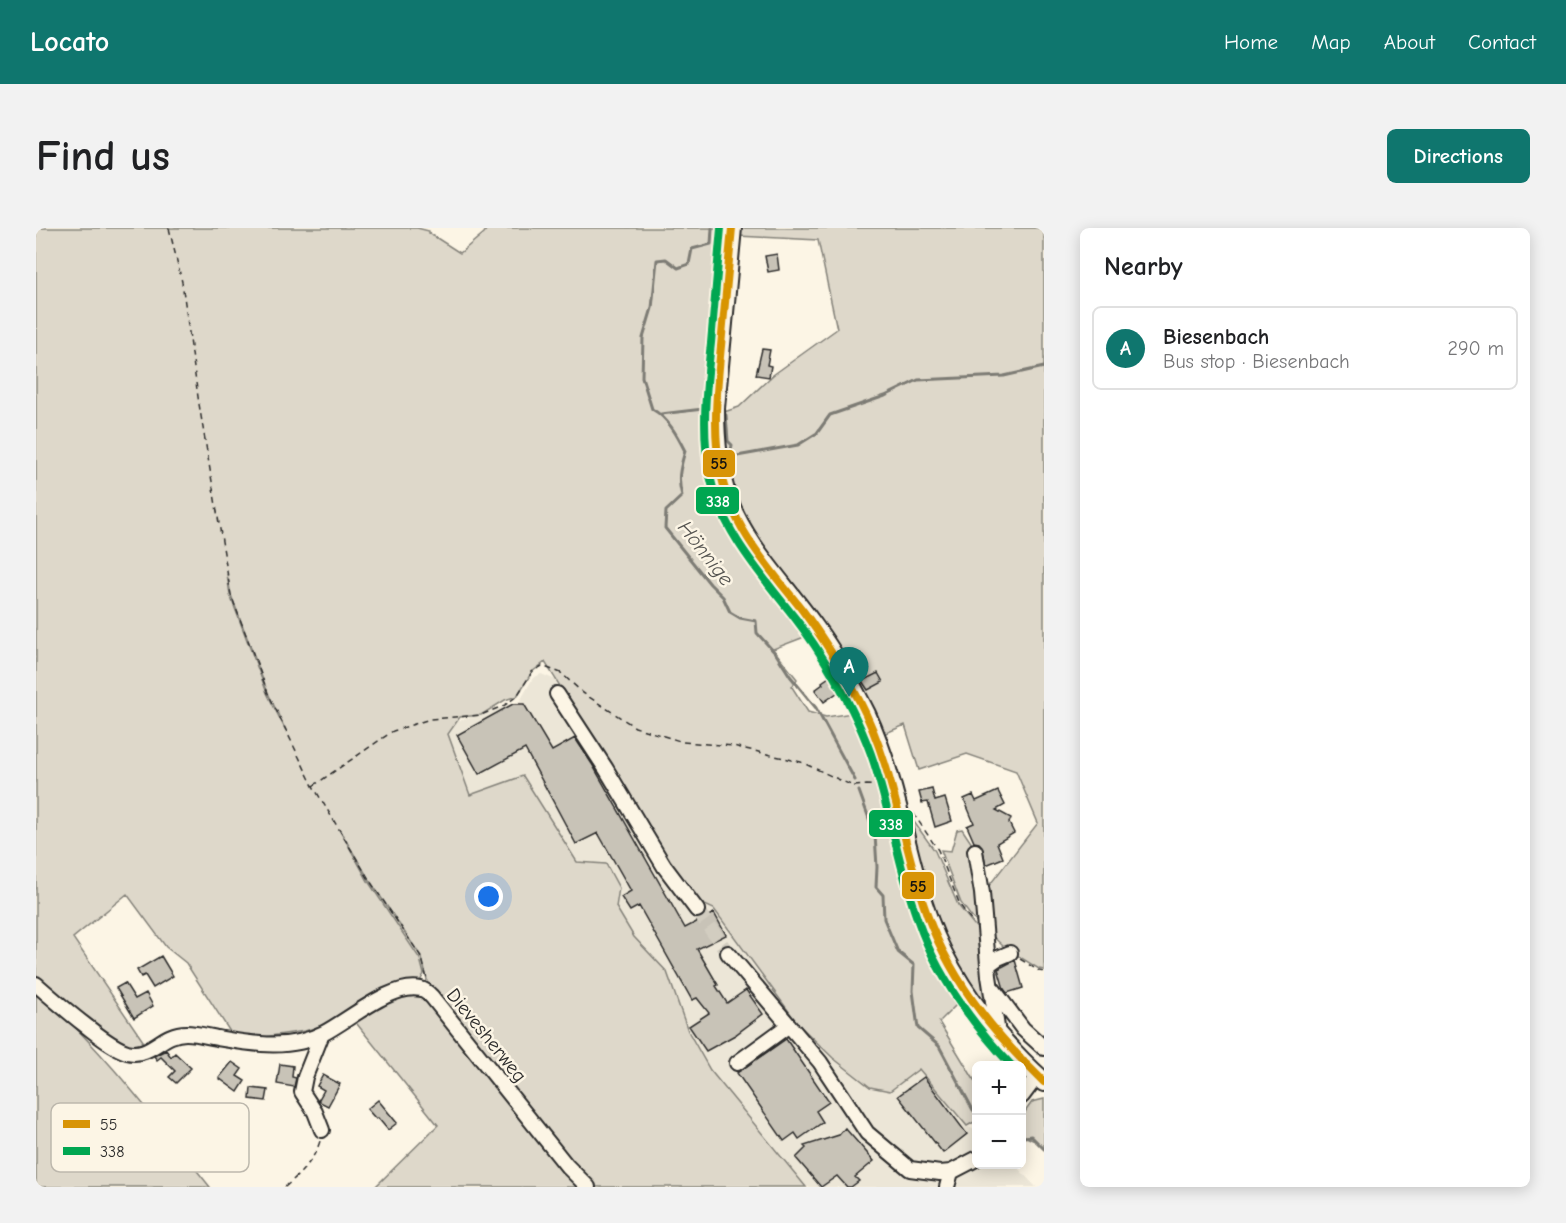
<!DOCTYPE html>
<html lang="en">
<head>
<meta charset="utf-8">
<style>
	:root { --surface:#fff; --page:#f2f2f2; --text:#202124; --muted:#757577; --line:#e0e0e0; --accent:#0f766e }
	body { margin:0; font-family:"Comic Neue",sans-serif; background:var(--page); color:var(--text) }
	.controls { position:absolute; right:18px; bottom:18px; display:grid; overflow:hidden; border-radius:9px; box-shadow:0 3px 15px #0003 }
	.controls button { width:54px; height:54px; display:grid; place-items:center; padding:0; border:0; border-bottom:2px solid var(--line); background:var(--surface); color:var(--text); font:30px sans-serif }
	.you { position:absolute; left:453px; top:669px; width:21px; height:21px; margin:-15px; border:4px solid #fff; border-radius:50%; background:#1a73e8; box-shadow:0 0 0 9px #1a73e833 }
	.badge { display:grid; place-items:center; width:39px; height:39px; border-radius:50%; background:var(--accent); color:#fff; font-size:20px; font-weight:700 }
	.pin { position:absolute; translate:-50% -50px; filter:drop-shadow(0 2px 3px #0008) }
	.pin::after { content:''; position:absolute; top:32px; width:21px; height:18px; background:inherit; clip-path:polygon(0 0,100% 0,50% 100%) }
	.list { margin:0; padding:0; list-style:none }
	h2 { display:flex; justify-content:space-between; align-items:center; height:78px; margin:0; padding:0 24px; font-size:26px }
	h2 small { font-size:20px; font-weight:400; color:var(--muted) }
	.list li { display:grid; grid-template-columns:39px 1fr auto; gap:18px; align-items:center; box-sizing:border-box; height:84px; margin:0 12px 12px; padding:0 12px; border:2px solid var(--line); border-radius:9px }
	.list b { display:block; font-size:22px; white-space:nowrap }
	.list p { margin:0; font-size:20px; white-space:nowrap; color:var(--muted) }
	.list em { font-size:20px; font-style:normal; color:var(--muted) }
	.map { position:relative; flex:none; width:1008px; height:959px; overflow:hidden; border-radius:9px }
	header { display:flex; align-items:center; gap:36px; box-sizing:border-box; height:84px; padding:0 30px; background:var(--accent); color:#fff }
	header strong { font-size:28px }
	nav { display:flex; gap:33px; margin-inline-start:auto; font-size:21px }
	.intro { display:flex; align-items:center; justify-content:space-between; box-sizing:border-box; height:144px; padding:0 36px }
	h1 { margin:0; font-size:42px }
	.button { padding:15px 27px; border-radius:9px; background:var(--accent); color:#fff; font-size:21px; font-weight:700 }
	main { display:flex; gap:36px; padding:0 36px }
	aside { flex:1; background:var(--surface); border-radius:9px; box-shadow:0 3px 15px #0003 }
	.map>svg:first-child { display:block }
	.built { fill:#ece6d7 }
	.green { fill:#ded8ca; stroke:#84827a; stroke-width:1.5; fill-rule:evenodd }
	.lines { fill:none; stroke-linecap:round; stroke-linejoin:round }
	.stream { stroke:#7d7b74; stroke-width:3 }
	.building { fill:#c8c3b7; stroke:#2b2b2b; stroke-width:1.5 }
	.minor-tunnel { stroke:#d2cdc0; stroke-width:14; stroke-dasharray:14 7; stroke-linecap:butt }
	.minor-casing { stroke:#2b2b2b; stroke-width:18 }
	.major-casing { stroke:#2b2b2b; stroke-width:22 }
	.path { stroke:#2b2b2b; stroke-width:1.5; stroke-dasharray:6 4.5; stroke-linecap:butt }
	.minor { stroke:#fcf5e5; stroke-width:14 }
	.major { stroke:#fcf5e5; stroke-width:18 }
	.bus-1-casing { stroke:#fcf5e5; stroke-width:12 }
	.bus-2-casing { stroke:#fcf5e5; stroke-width:12 }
	.bus-1 { stroke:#d89406; stroke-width:8 }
	.bus-2 { stroke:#00a651; stroke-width:8 }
	.labels { text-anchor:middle; stroke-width:5; stroke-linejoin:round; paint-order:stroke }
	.street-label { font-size:20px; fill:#2b2b2b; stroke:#fcf5e5 }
	.water-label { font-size:21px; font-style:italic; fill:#545350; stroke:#fcf5e5 }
	.key { fill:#fcf5e5; stroke:#bdb8ad; stroke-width:1.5 }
	.key-label { font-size:16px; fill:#2b2b2b }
	.line-badge { stroke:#fcf5e5; stroke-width:2 }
	.badge-label { font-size:16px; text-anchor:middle; font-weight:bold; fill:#fff }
	.pale-badge-label { font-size:16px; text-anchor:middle; font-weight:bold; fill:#111 }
</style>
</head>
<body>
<header>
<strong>Locato</strong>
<nav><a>Home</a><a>Map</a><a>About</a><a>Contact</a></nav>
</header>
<div class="intro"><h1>Find us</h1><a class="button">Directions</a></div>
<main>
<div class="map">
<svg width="1008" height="959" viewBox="0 0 1008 959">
	<rect width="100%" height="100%" fill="#fcf5e5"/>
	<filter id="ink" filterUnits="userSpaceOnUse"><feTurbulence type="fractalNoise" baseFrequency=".0167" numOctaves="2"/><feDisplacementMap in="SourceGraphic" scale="12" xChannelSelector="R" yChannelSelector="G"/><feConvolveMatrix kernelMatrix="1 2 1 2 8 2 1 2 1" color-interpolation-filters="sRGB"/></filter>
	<g filter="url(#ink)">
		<!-- built -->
		<path class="built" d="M505 446 520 452 658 672 678 681 762 796 854 863 883 840 931 898 940 903V936L979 937 1000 959H770L674 842 652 803 631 744 598 709 580 679 583 660 541 634 487 548 435 568 412 507 422 493 484 473 497 450Z"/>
		<!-- green -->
		<path class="green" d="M0 0H381L393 3V5L424 25 448 5 451 0H688L675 231 776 406 737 421 761 451 756 459 772 484 790 489 823 484C854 559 865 641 894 717 901 737 913 756 922 775L903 794 940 855V893L931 898 883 841 854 863 834 859 797 830 762 796 678 681 658 672 509 434 496 444 481 468 469 472 445 487 424 489 412 506 434 567 487 548 541 634 570 636 583 660 580 679 598 709 631 744 652 803 674 842 770 959H556L388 761 391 752 386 730 334 653 306 606 332 653 384 731 388 746 383 755 330 776 290 796 269 803 213 811 198 810 150 735 130 719 91 666 37 710 107 813 100 821 71 810 0 750ZM191 346 195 367 232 465 250 503 231 465 194 367Z
			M703 0H1008V742L1003 741 968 719 951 703 948 664 1002 595 980 543 931 526 883 542 869 497 845 507 718 307 698 267 688 229 685 185 703 179 737 147 801 101 782 12 702 8Z
			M873 587 899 623 922 677 943 703 956 786 930 754 892 674 870 592Z
			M926 601 940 622 948 700 937 691 925 675 905 622 915 623 921 602Z
			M0 762C66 820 119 891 174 959H0Z
			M374 763 393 771 547 959H339L402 897 317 791Z
			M1008 871V921L1003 915 986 907V888L996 874Z"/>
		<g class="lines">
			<!-- stream -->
			<path class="stream" d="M676 0 675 16 656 21 653 36 642 40 630 31 621 32 616 80 607 110 606 149 616 181C632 190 641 207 649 223 644 241 641 250 646 268L630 283 629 300 674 356 687 369 694 384 704 390 720 393 721 405 740 426 754 448 780 480 819 552
				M625 186 667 181
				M690 187 692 213 696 217 695 222 701 228 762 217 781 205 794 187 849 168 882 152 968 148 1008 139
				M823 563 839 607 841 639 840 659 847 667 848 691 862 724 878 737 877 763 882 800 903 818 937 882 940 884
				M986 906 988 909 995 908 1008 921"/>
		</g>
		<!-- building -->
		<path class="building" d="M741 26 743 42 732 44 729 28Z
			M726 121 734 122 731 137 735 138 733 149 720 147Z
			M842 445 847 454 832 462 826 453Z
			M796 447 805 462 788 474 779 462 787 456 786 454Z
			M477 476H488L516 523 539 510 556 536 649 700 678 685 690 707 661 721 682 757 680 758 691 775 710 762 727 786 699 807 670 823 653 798 673 785 661 770 656 772 603 678 594 683 585 669 595 663 562 605 540 616 489 521 443 546 421 507Z
			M896 561 899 573 909 570 916 593 899 599 892 574 886 575 883 564Z
			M962 563 969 577 960 582 975 590 973 595 978 605 961 615 967 630 950 637 946 618 943 615 938 614 931 598 938 595 928 571 937 567 940 573Z
			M125 728 137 748 117 760 109 747 105 749 101 742Z
			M979 732 987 760 971 765 968 761 962 741Z
			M89 755 99 771 110 765 117 778 98 790 80 760Z
			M750 811 793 874 780 883 787 894 763 911 759 905 748 913 701 845Z
			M130 822 135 829 139 825 155 840 140 855 133 849 139 843 125 829 121 832 118 828Z
			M196 834 206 841 201 848 209 853 202 864 183 850Z
			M244 836 257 838 256 849 260 850 258 859 241 856Z
			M287 847 304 856 292 878 282 873 288 862 281 858Z
			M888 849 931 906 907 925 862 868Z
			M215 860 232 862 230 873 214 871Z
			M342 872 361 895 352 902 342 890 340 891 331 881Z
			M809 900 838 933 819 949 823 953 815 959H811L801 948 785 959 760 930 770 920 768 918 803 907Z"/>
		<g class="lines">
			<!-- minor-tunnel -->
			<path class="minor-tunnel" d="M661 682 692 725"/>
			<defs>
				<path id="minor" d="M521 466 570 541 628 638 661 682
					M939 623 946 665 953 748 961 799 960 806
					M692 725 784 834 831 905 874 941 904 945 915 944 940 931
					M952 737 962 730 974 725
					M0 756C16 770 32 784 49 797 62 807 76 819 91 824 115 830 125 805 150 805 160 805 171 808 181 810 217 816 254 823 288 805 313 792 357 754 385 761 390 762 393 766 396 769L531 938 552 959
					M957 761 987 801 1008 820
					M701 835 753 797
					M986 868 1001 848
					M286 902 279 884 266 864 269 849 286 806
					M911 959 915 944"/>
				<path id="major" d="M696 0 679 180C679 210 681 240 691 269 709 319 749 357 779 400 798 426 815 456 830 486 858 546 867 613 887 676 909 746 955 806 1008 854"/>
			</defs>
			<!-- minor casing -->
			<use href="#minor" class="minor-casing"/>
			<!-- major casing -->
			<use href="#major" class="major-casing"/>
			<!-- path -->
			<path class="path" d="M133 0 146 54 163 176 195 367 232 465 277 558 334 653 386 730 391 751
				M277 558 357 503 394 491 445 487 469 477 481 468 496 444 506 438 525 445 547 465 599 499 647 514 697 518 765 534 817 558 831 557 841 558
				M877 585 902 622 924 677 936 693
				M984 731 1003 743 1008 744
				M249 959C264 946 278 933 284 913"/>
			<!-- minor -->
			<use href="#minor" class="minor"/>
			<!-- major -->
			<use href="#major" class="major"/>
			<defs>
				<path id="bus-1" d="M696 0C692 39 689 79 685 118 681 161 676 203 685 246 696 300 734 341 767 383 788 411 806 441 823 472 856 535 865 607 887 675 910 746 955 803 1008 854"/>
				<path id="bus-2" d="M685 0C682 38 678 77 675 115 670 160 665 204 674 248 686 304 725 346 759 390 773 408 786 428 797 447 814 476 828 504 838 535 856 591 865 650 886 704 906 755 939 799 976 838"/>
			</defs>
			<!-- bus-1 casing -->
			<use href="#bus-1" class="bus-1-casing"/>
			<!-- bus-2 casing -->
			<use href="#bus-2" class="bus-2-casing"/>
			<!-- bus-1 -->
			<use href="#bus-1" class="bus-1"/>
			<!-- bus-2 -->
			<use href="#bus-2" class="bus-2"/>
		</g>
	</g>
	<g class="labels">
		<!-- street labels -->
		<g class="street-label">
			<text transform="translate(451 807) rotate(51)" y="7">Dievesherweg</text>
		</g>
		<!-- water labels -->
		<g class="water-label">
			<text transform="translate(670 325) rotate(52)" y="7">Hönnige</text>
		</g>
	</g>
	<!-- legend -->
	<rect x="15" y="875" width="198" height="69" rx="9" class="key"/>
	<rect x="27" y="892" width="27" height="8" fill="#d89406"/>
	<rect x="27" y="919" width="27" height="8" fill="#00a651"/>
	<g class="key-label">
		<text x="64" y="902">55</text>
		<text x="64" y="929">338</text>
	</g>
	<g class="line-badge">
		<rect x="666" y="221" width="34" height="29" rx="6" fill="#d89406"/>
		<rect x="659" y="258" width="45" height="29" rx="6" fill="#00a651"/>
		<rect x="832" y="581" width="46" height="29" rx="6" fill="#00a651"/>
		<rect x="865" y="643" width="34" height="29" rx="6" fill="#d89406"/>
	</g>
	<g class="badge-label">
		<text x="682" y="279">338</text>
		<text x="855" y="602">338</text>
	</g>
	<g class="pale-badge-label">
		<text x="683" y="241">55</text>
		<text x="882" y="664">55</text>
	</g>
</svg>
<div class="controls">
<button>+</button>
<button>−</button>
</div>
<div class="you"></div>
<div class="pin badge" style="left:813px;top:469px">A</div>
</div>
<aside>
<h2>Nearby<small></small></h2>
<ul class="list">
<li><span class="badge">A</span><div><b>Biesenbach</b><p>Bus stop · Biesenbach</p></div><em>290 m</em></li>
</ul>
</aside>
</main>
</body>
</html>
